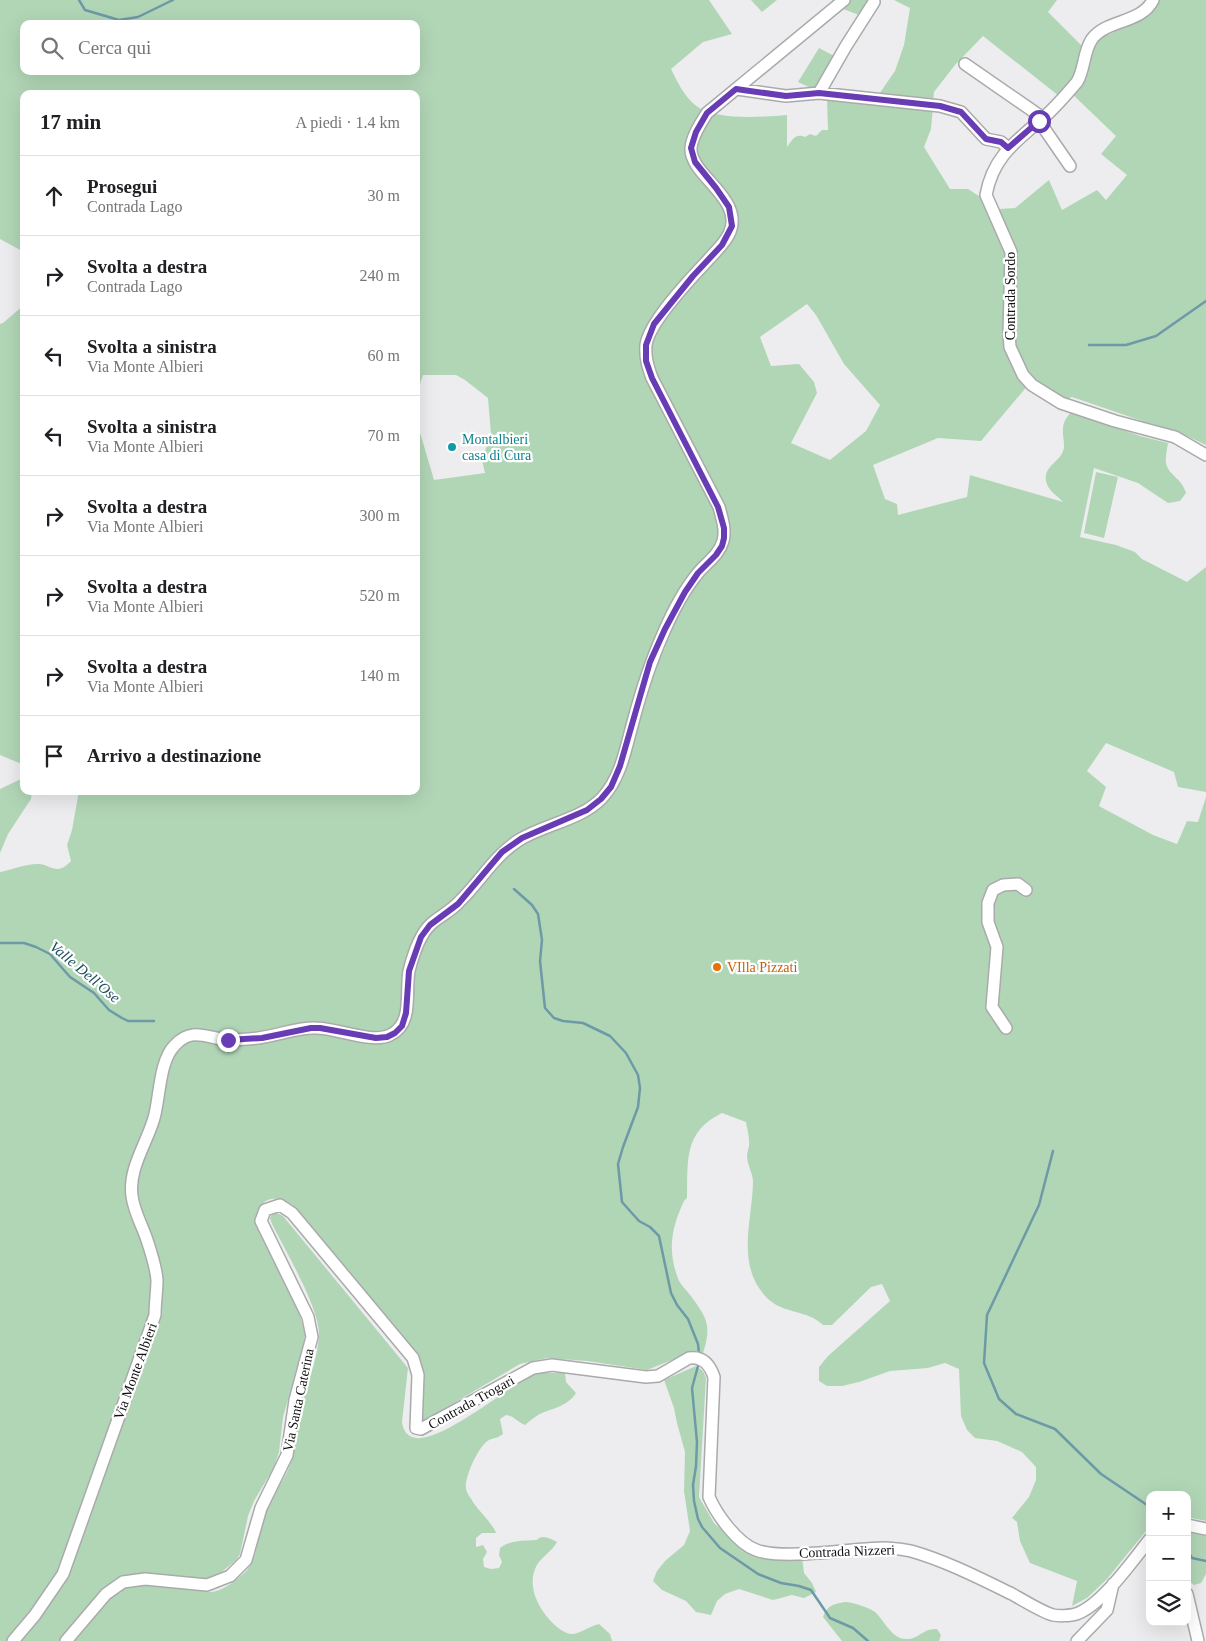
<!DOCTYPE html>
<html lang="it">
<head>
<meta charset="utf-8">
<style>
	:root { --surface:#fff; --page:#f6f6f6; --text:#202124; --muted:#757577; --line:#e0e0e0 }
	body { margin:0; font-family:"Times New Roman",serif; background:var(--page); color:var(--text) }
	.controls { position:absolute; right:15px; bottom:15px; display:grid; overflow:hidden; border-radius:10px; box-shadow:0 5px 20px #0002 }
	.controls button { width:45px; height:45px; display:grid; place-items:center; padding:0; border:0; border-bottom:1px solid var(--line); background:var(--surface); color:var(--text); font:25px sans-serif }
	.stop { position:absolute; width:15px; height:15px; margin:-11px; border:4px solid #683cb4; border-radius:50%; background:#fff }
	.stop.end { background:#683cb4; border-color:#fff; box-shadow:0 1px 5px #0008 }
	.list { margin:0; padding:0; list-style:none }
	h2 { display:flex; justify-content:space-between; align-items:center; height:65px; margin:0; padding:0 20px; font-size:21px }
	h2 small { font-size:16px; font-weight:400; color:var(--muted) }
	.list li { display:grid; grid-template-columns:32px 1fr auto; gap:15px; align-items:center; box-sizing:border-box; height:80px; padding:0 20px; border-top:1px solid var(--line) }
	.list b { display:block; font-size:19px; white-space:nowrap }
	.list p { margin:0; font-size:16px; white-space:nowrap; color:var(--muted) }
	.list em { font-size:16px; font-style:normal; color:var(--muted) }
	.icon { flex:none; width:28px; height:28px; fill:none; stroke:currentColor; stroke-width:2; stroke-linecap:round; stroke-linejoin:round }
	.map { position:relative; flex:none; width:1206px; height:1641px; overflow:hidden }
	.search { position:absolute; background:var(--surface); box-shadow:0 5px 20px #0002; left:20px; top:20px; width:400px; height:55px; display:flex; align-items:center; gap:12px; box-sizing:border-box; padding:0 18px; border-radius:10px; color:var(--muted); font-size:19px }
	.panel { position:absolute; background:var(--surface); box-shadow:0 5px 20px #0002; left:20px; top:90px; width:400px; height:705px; border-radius:10px }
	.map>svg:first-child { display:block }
	.green { fill:#b1d6b6; fill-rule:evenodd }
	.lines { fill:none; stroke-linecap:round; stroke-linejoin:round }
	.stream { stroke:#6e99a6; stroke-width:2.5 }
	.minor-casing { stroke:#aaaaac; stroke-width:14 }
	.minor { stroke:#fff; stroke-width:11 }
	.route { stroke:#683cb4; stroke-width:6 }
	.culture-dot { fill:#0f9aa8; stroke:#fff; stroke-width:2 }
	.food-dot { fill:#e8710a; stroke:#fff; stroke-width:2 }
	.labels { text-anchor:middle; stroke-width:4.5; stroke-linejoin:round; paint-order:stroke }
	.street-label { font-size:14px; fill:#0f0f10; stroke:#fff }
	.culture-label { font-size:14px; fill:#0d838f; stroke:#fff; text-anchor:start }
	.food-label { font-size:14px; fill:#c56008; stroke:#fff; text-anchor:start }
	.water-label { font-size:15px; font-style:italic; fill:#1a4d5b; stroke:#fff }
</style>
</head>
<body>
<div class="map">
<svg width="1206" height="1641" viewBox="0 0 1206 1641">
	<rect width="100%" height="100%" fill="#ededef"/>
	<!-- green -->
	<path class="green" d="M0 0H709L732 34 703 42 671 69C677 81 684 96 695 105 715 121 762 117 787 115V147C793 139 795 133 805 137L810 134 816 136 822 130H828L827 99 933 107 931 129 924 147 950 189H968L999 209 1015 208 1049 180 1062 210 1097 190 1106 200 1127 175 1101 154 1116 136 1067 89 1059 96 983 36 955 65 934 92 933 103 877 97 895 71 904 45 910 8 894 0H1057L1048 12 1085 49 1101 38 1142 19 1154 10 1158 0H1206V445L1174 430 1145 422 1072 397 1054 403 1029 384 981 441 938 438 873 465 885 499 897 504 898 515 967 497 970 475 1063 502C1057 495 1048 491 1046 481 1044 468 1055 464 1061 455 1067 447 1062 438 1063 429 1063 422 1067 417 1071 412L1140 436 1168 443C1167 450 1165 457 1166 463 1168 475 1182 478 1186 493L1180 501 1168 503 1138 483 1094 468 1080 537 1116 545 1135 552 1142 559 1187 582 1206 567V792L1178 787 1174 772 1106 743 1087 771 1106 787 1099 806 1153 835 1177 844 1187 821 1198 822 1206 797V1521L1187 1517V1495H1150V1526L1107 1579 1087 1598 1072 1606 1077 1581 1030 1563 1020 1541 1017 1522 1012 1518 1029 1497 1036 1480V1467L1022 1452 997 1441 975 1438 967 1430 961 1416 959 1369 945 1363 928 1368 890 1371 859 1382 842 1386H827L819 1381V1367L828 1356 890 1301 882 1284 871 1287 832 1325H823C808 1310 784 1314 768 1299 735 1266 752 1223 753 1182 753 1173 747 1165 747 1156 747 1151 750 1146 749 1141 749 1135 747 1128 746 1122L722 1113C683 1132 688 1161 687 1198L684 1201C671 1229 667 1251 679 1281 682 1286 687 1291 691 1296 707 1318 712 1326 703 1353L697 1351 692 1352 647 1370 587 1361 547 1358 520 1364 418 1424 423 1371 421 1362 413 1350 293 1205C270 1190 251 1204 259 1230L299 1311 305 1335 303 1346 283 1417 279 1452 274 1467 254 1501 248 1516 240 1554 236 1560 218 1575 184 1584C193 1586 201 1591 210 1592 221 1593 241 1577 248 1569 259 1554 257 1535 262 1518 268 1499 283 1484 290 1465 296 1451 294 1434 297 1420 303 1394 318 1361 319 1335 320 1309 285 1250 272 1224L270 1218C273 1212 278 1213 283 1216L408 1368 402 1422C403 1430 407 1437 416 1438 440 1442 505 1391 527 1377L542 1373H565L566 1382 576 1393C567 1407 552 1408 538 1415 533 1418 529 1422 525 1425 517 1422 514 1416 506 1415L500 1419 503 1434C498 1438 494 1438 489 1440 479 1445 464 1478 466 1488 466 1493 471 1498 473 1502 480 1513 491 1521 496 1533H482L476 1538V1547L483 1545 487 1552 483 1559 484 1567 491 1569 499 1568 502 1562 499 1555 500 1548C510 1540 523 1541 535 1540 539 1540 537 1538 542 1537 548 1537 553 1540 557 1542 552 1552 539 1558 535 1569 527 1590 541 1613 557 1627 561 1630 565 1633 571 1634 581 1634 589 1626 599 1624L610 1634 612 1641H0V872C10 870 29 863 39 864 45 864 51 869 58 869 64 868 67 865 71 861L67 845 72 830 79 791H416V419L434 480 485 473 482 460 491 434 488 398 465 380 456 375H423L417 393 416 414V94H24V252L0 239ZM24 24H416V71H24ZM807 304 816 315 844 364 880 405 866 431 830 460 791 443 817 393 814 382 799 364 771 366 760 337Z
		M751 0H777L762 12Z
		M832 0H868L859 15 838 7Z
		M819 48 838 58 817 91 798 82Z
		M24 305V765L0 755V324L3 323Z
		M1096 472 1118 477 1104 538 1084 533Z
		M21 779 24 780V791H32L31 799 8 834 0 853V789Z
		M696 1366 703 1371 706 1378 699 1497 714 1523 746 1551 802 1557 804 1573 812 1583 816 1592 804 1598 792 1595 773 1600 739 1589 725 1594 717 1601 711 1615 696 1612 686 1601 662 1590 653 1581 657 1571 665 1561 684 1545 690 1531 684 1491 685 1452 677 1423 674 1408 664 1380Z
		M1187 1528 1206 1534V1574L1201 1583 1194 1585 1187 1580Z
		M845 1602C852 1602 870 1608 875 1612 885 1621 892 1640 907 1639 919 1639 923 1628 937 1629L941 1635 939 1641H842L823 1617C827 1605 834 1604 845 1602Z"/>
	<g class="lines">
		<!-- stream -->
		<path class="stream" d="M79 0 85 10 119 20 138 17 173 0
			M1089 345H1126L1156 336 1206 301
			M514 889 532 905 538 914 542 940 540 961 545 1008 554 1018 563 1021 583 1023 610 1036 626 1053 638 1075 640 1088 638 1107 623 1147 618 1164 622 1202 639 1221 650 1227 659 1236 671 1293 677 1305 688 1319 698 1344 699 1354
			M0 943H24L36 947 50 954 70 977 94 993 109 1010 122 1018 128 1021H154
			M1053 1151 1039 1205 987 1315 984 1363 999 1399 1016 1414 1055 1429 1101 1474 1150 1507
			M698 1366 692 1388 697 1442 696 1466 693 1485 694 1501 698 1519 702 1527 720 1548 758 1574 781 1583 799 1586 811 1590 830 1618 853 1628 868 1641
			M1187 1550 1192 1558 1206 1561"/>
		<defs>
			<path id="minor" d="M1153 0C1141 24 1107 19 1092 39 1083 52 1085 69 1077 82 1066 95 1055 108 1042 119 1015 142 993 157 986 195L1011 252 1009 334 1010 347 1023 375 1032 385 1061 403 1115 421 1175 437 1206 455
				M965 64 1043 118
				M737 89 786 96 819 93 940 106 961 112 986 139 1001 142 1008 148
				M819 93 846 46 874 2
				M1039 121 1070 166
				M1006 1028 992 1007 997 947 988 922V903L993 890 1003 885 1018 884 1026 890
				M1187 1525 1206 1529
				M1187 1594 1198 1641
				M13 1641 35 1615 63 1574 155 1315C155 1303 157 1291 157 1280 156 1267 151 1252 147 1240 142 1225 134 1212 132 1196 128 1169 147 1143 154 1118 160 1097 159 1061 175 1045 193 1026 208 1039 229 1040 239 1040 249 1039 258 1038 277 1036 297 1027 316 1028 337 1028 372 1044 390 1035 414 1024 405 992 409 971 413 955 419 935 431 924 440 916 451 911 459 902 480 882 494 856 519 840 545 824 581 820 602 798 621 778 626 747 633 722 641 692 650 663 663 634 672 613 683 591 698 573 706 563 719 555 723 541 726 530 722 518 719 507L652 378C648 367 645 358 646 345 649 322 691 278 708 260 715 252 724 244 729 234 746 199 689 175 691 148 692 136 701 123 707 113L844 0
				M66 1641 106 1594 123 1582 145 1579 207 1585 230 1576 246 1560 261 1508 287 1455 295 1400 312 1337 308 1317 261 1221 265 1210 280 1205 292 1213 413 1358 418 1375 416 1428 421 1429 533 1368 552 1365 646 1377 658 1376 689 1358C703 1356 710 1365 714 1377L709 1497C717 1515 737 1543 756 1550 779 1559 838 1551 865 1549 881 1548 895 1547 911 1551 946 1561 979 1578 1012 1594 1023 1600 1042 1612 1053 1615 1058 1616 1070 1616 1076 1614 1101 1606 1133 1560 1150 1539
				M1077 1641 1107 1610 1113 1584"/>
		</defs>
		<!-- minor casing -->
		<use href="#minor" class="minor-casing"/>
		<!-- minor -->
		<use href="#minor" class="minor"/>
	</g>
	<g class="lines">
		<!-- route -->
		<path class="route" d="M228 1040 262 1038 311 1028H320L376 1038 387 1037 395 1033 402 1026 406 1013 409 971 421 937 430 925 458 904 502 852 522 838 587 810 601 799 611 787 620 766 650 662 665 629 685 592 698 573 716 555 722 546 724 538V528L718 507 652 378 646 361V345L654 324 693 276 722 245 732 226 729 207 716 188 695 162 691 148 696 132 707 113 736 89 786 96 819 93 940 106 961 112 986 139 1001 142 1008 148 1039 121"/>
	</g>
	<!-- markers -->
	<circle class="culture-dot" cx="452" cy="447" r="5"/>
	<circle class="food-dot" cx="717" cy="967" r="5"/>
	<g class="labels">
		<!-- street labels -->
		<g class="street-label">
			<text transform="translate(1010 296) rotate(-90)" y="5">Contrada Sordo</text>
			<text transform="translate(135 1371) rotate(-70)" y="5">Via Monte Albieri</text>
			<text transform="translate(298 1400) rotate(-78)" y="5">Via Santa Caterina</text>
			<text transform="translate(471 1402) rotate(-29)" y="5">Contrada Trogari</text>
			<text transform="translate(847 1551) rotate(-2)" y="5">Contrada Nizzeri</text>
		</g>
		<!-- culture labels -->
		<g class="culture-label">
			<text x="462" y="444">Montalbieri<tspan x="462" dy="16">casa di Cura</tspan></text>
		</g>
		<!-- food labels -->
		<g class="food-label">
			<text x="727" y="972">VIlla Pizzati</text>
		</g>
		<!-- water labels -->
		<g class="water-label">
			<text transform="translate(85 972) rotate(40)" y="5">Valle Dell'Ose</text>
		</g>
	</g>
</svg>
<div class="controls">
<button>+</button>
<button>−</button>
<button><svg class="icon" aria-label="layers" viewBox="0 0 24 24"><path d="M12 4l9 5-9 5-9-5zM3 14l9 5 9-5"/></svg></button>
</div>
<div class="stop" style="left:1039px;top:121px"></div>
<div class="stop end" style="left:228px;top:1040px"></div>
<div class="search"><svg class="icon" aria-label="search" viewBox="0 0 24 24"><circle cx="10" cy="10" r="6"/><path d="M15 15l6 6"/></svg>Cerca qui</div>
<section class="panel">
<h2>17 min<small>A piedi · 1.4 km</small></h2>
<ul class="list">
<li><svg class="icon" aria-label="ahead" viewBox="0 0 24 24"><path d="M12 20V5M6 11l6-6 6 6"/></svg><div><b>Prosegui</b><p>Contrada Lago</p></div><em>30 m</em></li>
<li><svg class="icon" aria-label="right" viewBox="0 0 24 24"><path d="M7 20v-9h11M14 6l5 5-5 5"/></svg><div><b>Svolta a destra</b><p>Contrada Lago</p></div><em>240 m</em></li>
<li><svg class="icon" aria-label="left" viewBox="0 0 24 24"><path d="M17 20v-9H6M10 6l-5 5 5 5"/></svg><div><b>Svolta a sinistra</b><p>Via Monte Albieri</p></div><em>60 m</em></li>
<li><svg class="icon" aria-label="left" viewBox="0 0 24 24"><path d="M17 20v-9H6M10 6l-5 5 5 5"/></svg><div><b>Svolta a sinistra</b><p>Via Monte Albieri</p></div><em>70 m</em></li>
<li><svg class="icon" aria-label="right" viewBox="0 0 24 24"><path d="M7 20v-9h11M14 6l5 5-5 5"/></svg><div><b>Svolta a destra</b><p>Via Monte Albieri</p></div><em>300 m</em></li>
<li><svg class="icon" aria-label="right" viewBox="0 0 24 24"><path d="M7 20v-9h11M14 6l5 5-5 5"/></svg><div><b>Svolta a destra</b><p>Via Monte Albieri</p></div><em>520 m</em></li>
<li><svg class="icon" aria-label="right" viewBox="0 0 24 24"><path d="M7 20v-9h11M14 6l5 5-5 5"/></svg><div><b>Svolta a destra</b><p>Via Monte Albieri</p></div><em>140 m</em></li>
<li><svg class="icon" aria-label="arrive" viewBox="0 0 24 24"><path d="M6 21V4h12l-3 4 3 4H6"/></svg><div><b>Arrivo a destinazione</b></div></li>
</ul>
</section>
</div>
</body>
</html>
